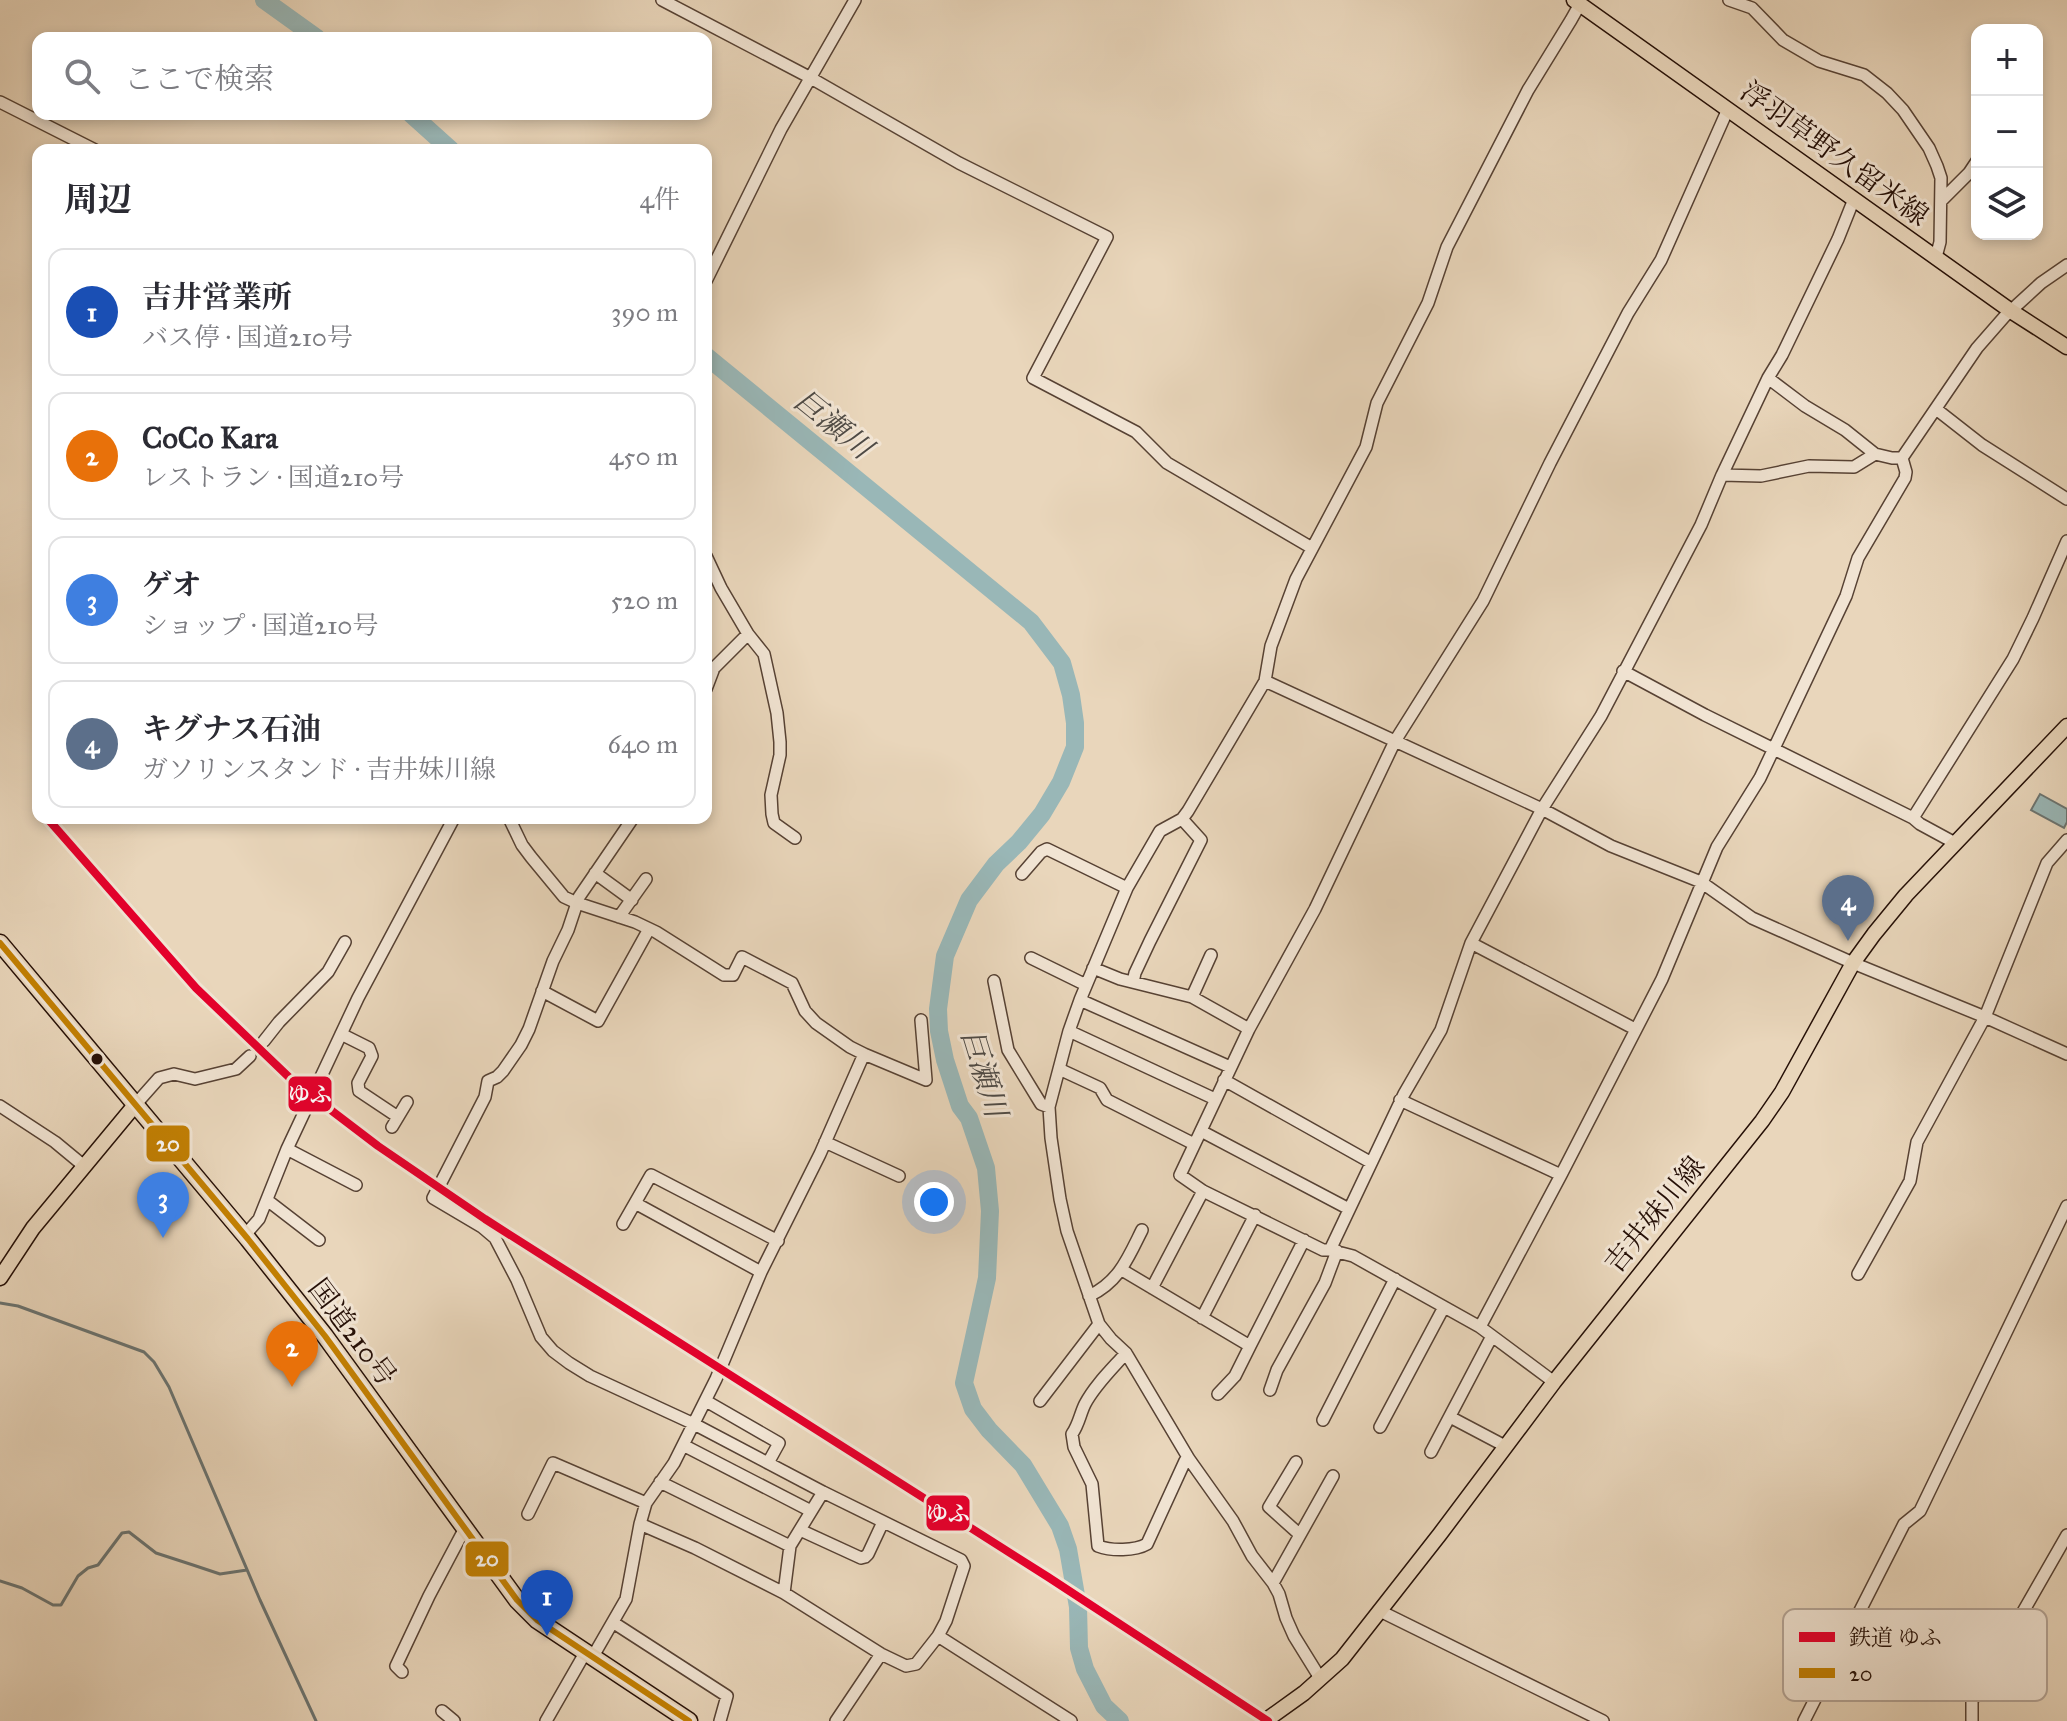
<!DOCTYPE html>
<html lang="ja">
<head>
<meta charset="utf-8">
<style>
	:root { --surface:#fff; --page:#f7f7f7; --text:#2b2b33; --muted:#7c7c81; --line:#e1e1e2; --accent:#ea580c }
	body { margin:0; font-family:"IM FELL Great Primer","Noto Serif JP",serif; background:var(--page); color:var(--text) }
	.controls { position:absolute; right:24px; top:24px; display:grid; overflow:hidden; border-radius:16px; box-shadow:0 4px 12px #0003 }
	.controls button { width:72px; height:72px; display:grid; place-items:center; padding:0; border:0; border-bottom:2px solid var(--line); background:var(--surface); color:var(--text); font:40px sans-serif }
	.you { position:absolute; left:934px; top:1202px; width:28px; height:28px; margin:-20px; border:6px solid #fff; border-radius:50%; background:#1a73e8; box-shadow:0 0 0 12px #1a73e833 }
	.badge { display:grid; place-items:center; width:52px; height:52px; border-radius:50%; background:var(--accent); color:#fff; font-size:26px; font-weight:700 }
	.pin { position:absolute; translate:-50% -66px; filter:drop-shadow(0 2px 4px #0008) }
	.pin::after { content:''; position:absolute; top:42px; width:28px; height:24px; background:inherit; clip-path:polygon(0 0,100% 0,50% 100%) }
	.list { margin:0; padding:0; list-style:none }
	h2 { display:flex; justify-content:space-between; align-items:center; height:104px; margin:0; padding:0 32px; font-size:34px }
	h2 small { font-size:26px; font-weight:400; color:var(--muted) }
	.list li { display:grid; grid-template-columns:52px 1fr auto; gap:24px; align-items:center; box-sizing:border-box; height:128px; margin:0 16px 16px; padding:0 16px; border:2px solid var(--line); border-radius:16px }
	.list b { display:block; font-size:30px; white-space:nowrap }
	.list p { margin:0; font-size:26px; white-space:nowrap; color:var(--muted) }
	.list em { font-size:26px; font-style:normal; color:var(--muted) }
	.icon { flex:none; width:44px; height:44px; fill:none; stroke:currentColor; stroke-width:2; stroke-linecap:round; stroke-linejoin:round }
	.map { position:relative; flex:none; width:2067px; height:1721px; overflow:hidden }
	.search { position:absolute; background:var(--surface); box-shadow:0 4px 12px #0003; left:32px; top:32px; width:680px; height:88px; display:flex; align-items:center; gap:20px; box-sizing:border-box; padding:0 28px; border-radius:16px; color:var(--muted); font-size:30px }
	.panel { position:absolute; background:var(--surface); box-shadow:0 4px 12px #0003; left:32px; top:144px; width:680px; height:680px; border-radius:16px }
	.map>svg:first-child { display:block }
	.water { fill:#99b7b7; stroke:#6b7471; stroke-width:2 }
	.lines { fill:none; stroke-linecap:round; stroke-linejoin:round }
	.stream { stroke:#6b7471; stroke-width:3 }
	.river { stroke:#99b7b7; stroke-width:18 }
	.minor-casing { stroke:#574234; stroke-width:14 }
	.major-casing { stroke:#261007; stroke-width:17 }
	.highway-casing { stroke:#261007; stroke-width:19 }
	.minor { stroke:#f1e4d3; stroke-width:11 }
	.major { stroke:#e9d6bb; stroke-width:14 }
	.highway { stroke:#e9d6bb; stroke-width:16 }
	.bus-1-casing { stroke:#f1e4d3; stroke-width:12 }
	.bus-1 { stroke:#c38002; stroke-width:6 }
	.rail-1-casing { stroke:#f1e4d3; stroke-width:14 }
	.rail-1 { stroke:#e4002b; stroke-width:8 }
	.bus-dot { fill:#261007; stroke:#f1e4d3; stroke-width:3 }
	.labels { text-anchor:middle; stroke-width:6; stroke-linejoin:round; paint-order:stroke }
	.street-label { font-size:28px; fill:#261007; stroke:#f1e4d3 }
	.water-label { font-size:30px; font-style:italic; fill:#4e4a45; stroke:#f1e4d3 }
	.key { fill:#f1e4d3; stroke:#b4a496; stroke-width:2 }
	.key-label { font-size:22px; fill:#261007 }
	.line-badge { stroke:#f1e4d3; stroke-width:3 }
	.badge-label { font-size:22px; text-anchor:middle; font-weight:bold; fill:#fff }
</style>
</head>
<body>
<div class="map">
<svg width="2067" height="1721" viewBox="0 0 2067 1721">
	<rect width="100%" height="100%" fill="#e9d6bb"/>
	<filter id="stains"><feTurbulence type="fractalNoise" baseFrequency=".0025" numOctaves="4"/><feColorMatrix values="0 0 0 0 .2 0 0 0 0 .09 0 0 0 0 .02 0 0 0 .5 -.17"/></filter>
	<radialGradient id="worn" r=".72"><stop offset=".6" stop-color="#630" stop-opacity="0"/><stop offset="1" stop-color="#630" stop-opacity=".3"/></radialGradient>
	<!-- water -->
	<path class="water" d="M2040 794 2067 809V822L2064 828 2031 810Z"/>
	<g class="lines">
		<!-- stream -->
		<path class="stream" d="M0 1303 18 1306 144 1352 154 1362 169 1387 260 1600 316 1721
			M0 1581 22 1588 53 1605H61L78 1576 88 1568 98 1565 122 1533 129 1532 156 1553 193 1565 220 1574 247 1570"/>
		<!-- river -->
		<path class="river" d="M264 0 317 38
			M411 114 451 150
			M706 356 1031 622 1062 663 1071 695 1075 723V747L1061 782 1042 814 1019 842 996 864 969 900 945 956 938 1009 939 1031 945 1060 960 1106 969 1118 986 1168 990 1211 987 1278 964 1383 973 1409 989 1430 1023 1465 1060 1526 1068 1549 1078 1607 1079 1648 1085 1669 1104 1706 1120 1721"/>
		<defs>
			<path id="minor" d="M662 0 809 77 959 163 1107 237 1033 378 1136 432 1167 463 1312 548
				M1729 0 1752 8 1783 40 1819 61 1864 75 1887 93 1903 110 1929 148 1937 166 1941 178 1940 242 1936 257
				M0 102 95 150
				M1942 200 1969 173 1977 161
				M706 281 781 129 855 0
				M1768 378 1805 406 1845 430 1875 454
				M1936 409 1982 445 2067 499
				M1722 475 1768 378 1782 355 1838 239 1854 199
				M706 556 721 588 748 634 764 654 777 713 780 742V755L771 795 772 814 774 823 795 838
				M1623 671 1705 715 1913 818
				M1265 681 1542 809 1611 846 1701 882 1752 918 1853 963 1985 1017 2067 1054
				M706 689 714 668 748 634
				M509 818 522 845 531 857 564 897 577 903 635 922 656 932 724 975H733L742 957 792 983 805 1011 816 1023 850 1047 864 1054 820 1154 761 1272 716 1379 674 1463 646 1503 640 1524 626 1599 592 1658
				M633 818 579 897 568 930 553 961 529 1029 521 1045 503 1071 497 1077 488 1081 485 1097 433 1198 482 1227 495 1238 517 1280 541 1337 553 1351 569 1363 590 1376 694 1424 823 1492 961 1560 964 1566 946 1621 938 1636 916 1664 906 1666 881 1654 784 1593 695 1548 640 1524
				M1955 843 1920 824 1913 818 2013 659 2033 618 2067 541
				M595 873 632 900
				M1022 874 1041 852 1047 849 1127 888
				M619 917 646 879
				M1471 943 1635 1029
				M1031 958 1086 985
				M1093 968 1120 979 1192 997 1249 1029
				M994 981 1008 1050 1041 1104 1049 1107
				M1133 982 1135 973 1150 941 1201 840 1182 819
				M542 991 598 1021 649 929
				M1192 997 1211 955
				M1080 1000 1230 1067
				M1069 1031 1215 1099
				M341 1034 369 1048 372 1056 358 1083 359 1091 398 1117
				M264 1041 279 1022 328 972 345 942
				M864 1054 926 1080 921 1020
				M1059 1069 1100 1088 1107 1100 1194 1144
				M1224 1080 1370 1162
				M1400 1100 1561 1175
				M135 1105 159 1078 174 1074 195 1079 236 1069 250 1056
				M0 1106 55 1142 84 1166
				M392 1127 407 1102
				M1201 1131 1349 1209
				M825 1142 899 1176
				M287 1149 356 1185
				M267 1200 319 1240
				M635 1203 651 1175 778 1241
				M623 1224 635 1203 761 1272
				M245 1235 259 1219 287 1149 358 998 454 818
				M1330 1250H1323L1203 1191 1180 1175 1249 1029 1315 909 1395 741 1483 601 1550 463 1628 313 1661 260 1728 109
				M1122 1270 1250 1346 1235 1376 1218 1394
				M1858 1274 1910 1181 1917 1142 1985 1017 2047 863 2067 840
				M1152 1288 1203 1191
				M1089 1296C1119 1282 1128 1258 1142 1230
				M1202 1318 1255 1215
				M1480 1327 1561 1175 1662 979 1717 847 1760 778 1846 596 1858 558 1905 478 1906 472 1902 458
				M1250 1346 1304 1240
				M1126 1353C1112 1369 1095 1385 1085 1404 1080 1414 1079 1424 1072 1434L1074 1447 1092 1484 1098 1546C1111 1551 1135 1551 1147 1544L1185 1461 1189 1459
				M1554 1382 1480 1327 1353 1256 1330 1250 1404 1094 1441 1030 1471 943 1542 809 1601 716 1701 525 1722 475 1761 476 1809 466 1854 467 1875 454 1892 458H1902L1977 348 2005 316 2041 283 2067 265
				M1270 1390 1277 1370 1325 1283 1337 1251
				M706 1401 779 1443 768 1463
				M1040 1401 1099 1324
				M1450 1417 1505 1446
				M1323 1420 1395 1279
				M1380 1427 1444 1307
				M683 1445 811 1511
				M1431 1452 1492 1336
				M1296 1462 1269 1507 1299 1534
				M660 1482 790 1546 823 1492
				M528 1514 553 1463 646 1503
				M800 1530 861 1558 865 1557 868 1554 883 1522
				M1273 1583 1333 1476
				M784 1593 790 1546
				M1380 1611 1603 1721
				M614 1623 727 1696 720 1721
				M938 1636 1071 1721
				M402 1672 396 1666 429 1596 465 1528
				M1320 1678 1294 1636 1286 1618 1279 1594 1273 1583 1252 1556 1233 1521 1189 1459 1126 1353 1111 1339 1099 1324 1067 1231 1060 1199 1051 1138 1049 1107 1069 1031 1080 1000 1127 888 1160 831 1182 819 1188 811 1265 681 1271 646 1296 579 1366 447 1377 403 1428 303 1447 247 1528 90 1571 20 1580 4V0
				M442 1711 454 1721
				M546 1721 585 1653
				M836 1721 881 1654
				M1804 1721 1904 1524 1920 1511 2067 1206
				M1972 1721V1701L2067 1535"/>
			<path id="major" d="M1574 0 2011 311 2067 347
				M0 1278 33 1228 135 1105
				M1265 1721 1304 1693 1342 1659 1440 1534 1554 1382 1762 1121 1782 1092 1853 963 1874 934 1906 895 2067 726"/>
			<path id="highway" d="M0 943 248 1239 325 1336 517 1600 537 1620 689 1721"/>
		</defs>
		<!-- minor casing -->
		<use href="#minor" class="minor-casing"/>
		<!-- major casing -->
		<use href="#major" class="major-casing"/>
		<!-- highway casing -->
		<use href="#highway" class="highway-casing"/>
		<!-- minor -->
		<use href="#minor" class="minor"/>
		<!-- major -->
		<use href="#major" class="major"/>
		<!-- highway -->
		<use href="#highway" class="highway"/>
		<defs>
			<path id="bus-1" d="M0 943 248 1239 325 1336 517 1600 537 1620 689 1721"/>
		</defs>
		<!-- bus-1 casing -->
		<use href="#bus-1" class="bus-1-casing"/>
		<!-- bus-1 -->
		<use href="#bus-1" class="bus-1"/>
		<defs>
			<path id="rail-1" d="M47 818 196 988 294 1082 378 1146 485 1219 1048 1577 1268 1721"/>
		</defs>
		<!-- rail-1 casing -->
		<use href="#rail-1" class="rail-1-casing"/>
		<!-- rail-1 -->
		<use href="#rail-1" class="rail-1"/>
	</g>
	<!-- markers -->
	<circle class="bus-dot" cx="97" cy="1059" r="7"/>
	<g class="labels">
		<!-- street labels -->
		<g class="street-label">
			<text transform="translate(1835 153) rotate(36)" y="10">浮羽草野久留米線</text>
			<text transform="translate(1654 1214) rotate(-51)" y="10">吉井妹川線</text>
			<text transform="translate(353 1332) rotate(53)" y="10">国道210号</text>
		</g>
		<!-- water labels -->
		<g class="water-label">
			<text transform="translate(833 424) rotate(39)" y="10">巨瀬川</text>
			<text transform="translate(984 1073) rotate(73)" y="10">巨瀬川</text>
		</g>
	</g>
	<!-- legend -->
	<rect x="1783" y="1609" width="264" height="92" rx="12" class="key"/>
	<rect x="1799" y="1632" width="36" height="10" fill="#e4002b"/>
	<rect x="1799" y="1668" width="36" height="10" fill="#c38002"/>
	<g class="key-label">
		<text x="1849" y="1645">鉄道 ゆふ</text>
		<text x="1849" y="1681">20</text>
	</g>
	<g class="line-badge">
		<rect x="287" y="1075" width="46" height="38" rx="8" fill="#e4002b"/>
		<rect x="145" y="1124" width="46" height="39" rx="8" fill="#c38002"/>
		<rect x="925" y="1494" width="46" height="38" rx="8" fill="#e4002b"/>
		<rect x="464" y="1540" width="46" height="38" rx="8" fill="#c38002"/>
	</g>
	<g class="badge-label">
		<text x="310" y="1102">ゆふ</text>
		<text x="168" y="1151">20</text>
		<text x="948" y="1521">ゆふ</text>
		<text x="487" y="1566">20</text>
	</g>
	<rect width="100%" height="100%" filter="url(#stains)"/>
	<rect width="100%" height="100%" fill="url(#worn)"/>
</svg>
<div class="controls">
<button>+</button>
<button>−</button>
<button><svg class="icon" aria-label="layers" viewBox="0 0 24 24"><path d="M12 4l9 5-9 5-9-5zM3 14l9 5 9-5"/></svg></button>
</div>
<div class="you"></div>
<div class="pin badge" style="left:547px;top:1636px;background:#1a4fb4">1</div>
<div class="pin badge" style="left:292px;top:1387px;background:#e8710a">2</div>
<div class="pin badge" style="left:163px;top:1238px;background:#3f7fe0">3</div>
<div class="pin badge" style="left:1848px;top:941px;background:#5c6f8a">4</div>
<div class="search"><svg class="icon" aria-label="search" viewBox="0 0 24 24"><circle cx="10" cy="10" r="6"/><path d="M15 15l6 6"/></svg>ここで検索</div>
<section class="panel">
<h2>周辺<small>4件</small></h2>
<ul class="list">
<li><span class="badge" style="background:#1a4fb4">1</span><div><b>吉井営業所</b><p>バス停 · 国道210号</p></div><em>390 m</em></li>
<li><span class="badge" style="background:#e8710a">2</span><div><b>CoCo Kara</b><p>レストラン · 国道210号</p></div><em>450 m</em></li>
<li><span class="badge" style="background:#3f7fe0">3</span><div><b>ゲオ</b><p>ショップ · 国道210号</p></div><em>520 m</em></li>
<li><span class="badge" style="background:#5c6f8a">4</span><div><b>キグナス石油</b><p>ガソリンスタンド · 吉井妹川線</p></div><em>640 m</em></li>
</ul>
</section>
</div>
</body>
</html>
